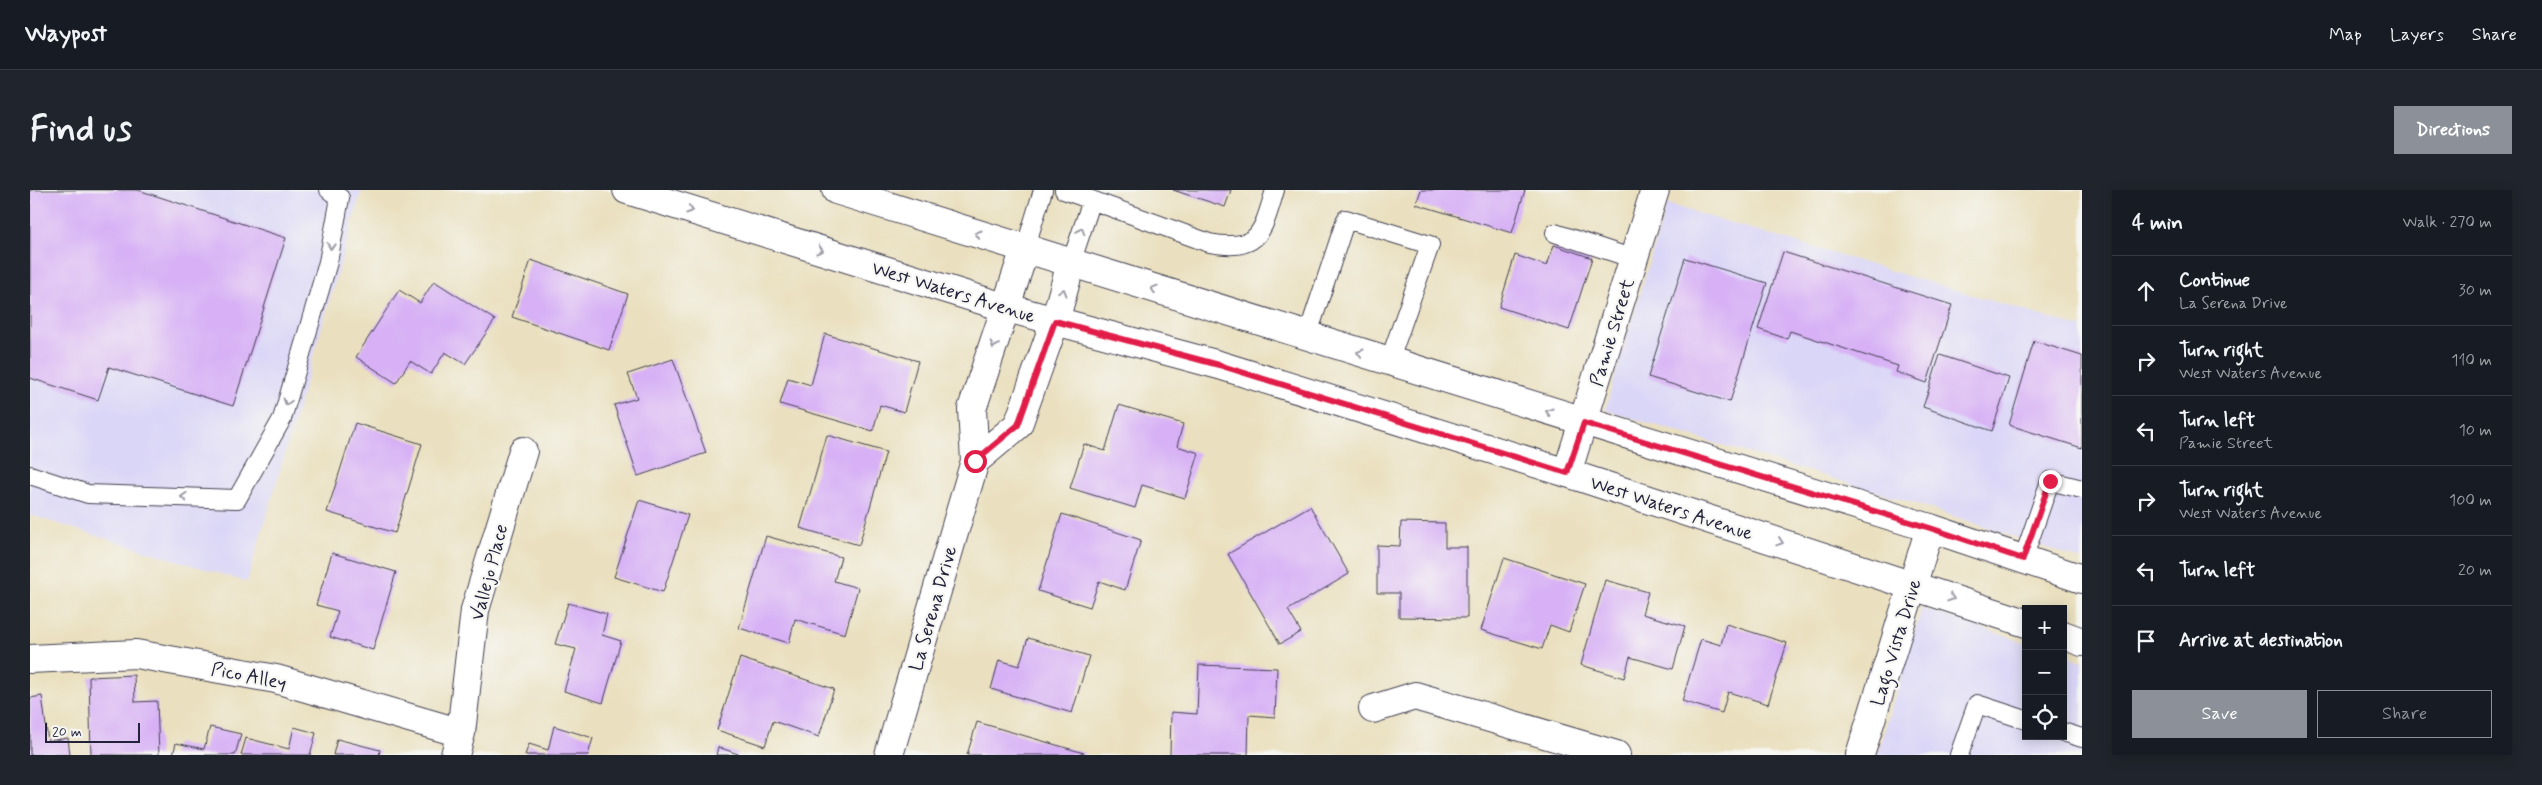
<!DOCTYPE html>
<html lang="en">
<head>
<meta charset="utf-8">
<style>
	:root { --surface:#171b24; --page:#20242c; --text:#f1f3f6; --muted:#9ea1a6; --line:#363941; --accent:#8c9099 }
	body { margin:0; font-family:Mynerve,sans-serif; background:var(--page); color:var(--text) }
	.controls { position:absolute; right:15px; bottom:15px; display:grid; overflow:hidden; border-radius:0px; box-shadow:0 2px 12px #0003 }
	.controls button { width:45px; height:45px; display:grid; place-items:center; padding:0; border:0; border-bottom:1px solid var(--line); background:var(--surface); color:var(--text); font:25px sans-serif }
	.scale { position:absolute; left:15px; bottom:12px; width:95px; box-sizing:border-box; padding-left:5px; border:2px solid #22223b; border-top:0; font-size:14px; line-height:18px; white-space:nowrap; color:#22223b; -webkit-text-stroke:4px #f6f6f2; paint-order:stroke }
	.stop { position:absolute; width:15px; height:15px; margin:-11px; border:4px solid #e11d48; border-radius:50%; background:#fff }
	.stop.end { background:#e11d48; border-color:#fff; box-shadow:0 1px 5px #0008 }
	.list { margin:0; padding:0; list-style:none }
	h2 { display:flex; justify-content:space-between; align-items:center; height:65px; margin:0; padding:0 20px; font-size:21px }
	h2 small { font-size:16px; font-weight:400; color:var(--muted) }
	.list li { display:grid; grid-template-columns:32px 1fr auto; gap:15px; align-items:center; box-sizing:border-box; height:70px; padding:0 20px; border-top:1px solid var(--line) }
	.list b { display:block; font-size:19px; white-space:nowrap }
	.list p { margin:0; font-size:16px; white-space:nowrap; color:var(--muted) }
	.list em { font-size:16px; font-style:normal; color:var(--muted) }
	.actions { display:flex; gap:10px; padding:15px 20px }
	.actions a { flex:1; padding:11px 0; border:1px solid var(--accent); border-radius:0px; text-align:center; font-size:18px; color:var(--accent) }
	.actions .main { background:var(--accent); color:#fff }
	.icon { flex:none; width:28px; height:28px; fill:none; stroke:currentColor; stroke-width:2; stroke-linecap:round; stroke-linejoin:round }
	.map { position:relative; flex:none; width:2052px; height:565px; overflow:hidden; border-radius:0px }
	header { display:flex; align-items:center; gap:30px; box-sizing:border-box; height:70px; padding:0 25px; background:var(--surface); border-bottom:1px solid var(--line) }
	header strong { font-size:24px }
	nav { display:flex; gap:28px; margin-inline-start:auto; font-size:18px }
	.intro { display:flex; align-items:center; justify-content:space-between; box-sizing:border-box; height:120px; padding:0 30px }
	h1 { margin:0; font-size:35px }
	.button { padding:12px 22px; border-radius:0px; background:var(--accent); color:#fff; font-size:18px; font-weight:700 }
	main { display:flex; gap:30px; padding:0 30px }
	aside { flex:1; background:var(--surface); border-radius:0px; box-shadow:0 2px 12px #0003 }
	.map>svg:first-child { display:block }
	.built { fill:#dad6f7 }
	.building { fill:#d7b0f5 }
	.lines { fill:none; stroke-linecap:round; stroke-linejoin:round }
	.service-casing { stroke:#403e4f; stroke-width:20 }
	.minor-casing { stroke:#403e4f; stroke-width:30 }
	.secondary-casing { stroke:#403e4f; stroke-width:30 }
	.service { stroke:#fff; stroke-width:18 }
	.minor { stroke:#fff; stroke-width:28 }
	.secondary { stroke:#fff; stroke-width:28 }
	.oneway { stroke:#9c9ca7 }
	.route { stroke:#e11d48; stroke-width:6 }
	.labels { text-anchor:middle; stroke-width:4.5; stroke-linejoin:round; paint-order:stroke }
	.street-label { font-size:19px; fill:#22223b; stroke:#f6f6f2 }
</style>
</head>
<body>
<header>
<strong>Waypost</strong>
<nav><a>Map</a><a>Layers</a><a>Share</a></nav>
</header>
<div class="intro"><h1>Find us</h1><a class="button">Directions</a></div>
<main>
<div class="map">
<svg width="2052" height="565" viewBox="0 0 2052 565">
	<rect width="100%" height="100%" fill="#f6f6f2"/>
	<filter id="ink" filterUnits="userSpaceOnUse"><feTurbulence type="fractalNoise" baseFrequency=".02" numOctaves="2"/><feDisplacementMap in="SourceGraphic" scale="10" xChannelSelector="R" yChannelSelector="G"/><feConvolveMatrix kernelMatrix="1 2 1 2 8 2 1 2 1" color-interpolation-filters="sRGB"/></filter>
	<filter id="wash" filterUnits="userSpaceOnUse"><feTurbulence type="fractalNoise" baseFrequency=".0096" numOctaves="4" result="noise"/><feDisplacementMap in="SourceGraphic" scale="20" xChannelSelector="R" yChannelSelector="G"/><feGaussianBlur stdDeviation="1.12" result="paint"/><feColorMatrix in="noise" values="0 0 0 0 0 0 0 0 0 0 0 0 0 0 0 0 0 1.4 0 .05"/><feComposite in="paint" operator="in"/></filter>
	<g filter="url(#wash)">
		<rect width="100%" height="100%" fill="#eae0bf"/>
		<!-- built -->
		<path class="built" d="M0 0H332L217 392 0 325Z
			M1637 14 2052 138V370L1891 315 1575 220Z
			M1892 418 1996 453V546H2033V465L2052 472V565H1847Z"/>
		<g id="blocks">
			<!-- building -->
			<path class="building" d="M0 0H108L256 48 203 216 79 177 68 210 0 188Z
				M1143 0H1201L1195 17Z
				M1391 0H1495L1482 43 1386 14Z
				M1524 55 1562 68 1539 140 1469 117 1485 65 1517 76Z
				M1753 62 1922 115 1897 193 1866 182 1868 176 1760 141 1757 149 1728 139Z
				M1655 68 1737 93 1700 212 1618 187Z
				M501 70 598 104 579 160 482 127Z
				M404 91 465 130 435 174 415 162 401 184 380 171 366 193 326 167 369 100 390 113Z
				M795 144 888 171 874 222 850 215 843 241 750 214 758 188 781 195Z
				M2004 151 2052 166V258L1979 235Z
				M1910 165 1979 188 1962 241 1893 217Z
				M643 169 676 263 608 286 584 215 607 208 598 184Z
				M1089 215 1153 234 1147 256 1169 263 1155 308 1112 295 1105 318 1040 298 1054 254 1075 261Z
				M325 233 392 254 365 343 297 322Z
				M797 245 856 262 829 355 770 338Z
				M609 310 658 325 633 402 584 387Z
				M1280 316 1319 384 1258 420 1271 442 1250 454 1198 364Z
				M1032 324 1111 350 1095 400 1069 391 1060 417 1008 401Z
				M1371 332 1415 333V357H1437V428L1369 427V403H1347V355L1370 356Z
				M736 346 811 367 804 391 828 398 815 444 765 429 759 453 709 438Z
				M302 363 366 382 343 460 300 447 308 421 286 415Z
				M1474 368 1555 394 1539 442 1520 435 1512 459 1451 440Z
				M1575 390 1618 402 1612 424 1655 436 1643 479 1600 467 1594 488 1551 475Z
				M538 413 577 424 572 445 591 451 573 513 534 501 546 459 525 454Z
				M1696 434 1757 453 1738 514 1698 502 1692 523 1652 511 1671 449 1691 455Z
				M998 448 1059 466 1042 523 961 499 969 470 989 476Z
				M710 468 804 499 789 547 743 531 735 556 687 540Z
				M1169 475 1247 478 1245 527 1219 525 1218 565H1140L1141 522 1167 524Z
				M104 485 105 512 127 511 129 565H61L59 487Z
				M12 506 18 551 38 548 40 565H0V508Z
				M947 532 1054 563V565H937Z
				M524 536 563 548 558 565H495L499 554 518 560Z
				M180 537 211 544 205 565H143L146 553 174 559Z
				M264 537 286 543 280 565H211L216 548 259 559Z
				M307 549 350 560 349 565H303Z
				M688 557 711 565H686Z"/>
		</g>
	</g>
	<g filter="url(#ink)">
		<use href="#blocks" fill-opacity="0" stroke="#403e4f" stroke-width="1"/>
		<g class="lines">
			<defs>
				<path id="service" d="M1034 0 1179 53C1230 62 1232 43 1245 0
					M1525 43 1604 69
					M995 59 1013 0
					M1041 73 1062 10
					M1277 147 1316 29 1400 55 1359 172
					M0 285 58 304 207 309 252 229 298 72 310 8 299 0
					M1993 369 2020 291 2052 299
					M2033 542 2052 548
					M1929 565 1947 514 1996 530"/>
				<path id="minor" d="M945 271 988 235 1025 131 1041 73
					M1537 283 1625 0
					M0 469 106 464 246 489 431 543
					M1343 519 1385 506 1586 565
					M425 565 431 543 445 420 493 261
					M859 565 945 271 942 219 995 59
					M1830 565 1900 338"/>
				<path id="secondary" d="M597 0 977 118 1189 175 1537 283 1996 433
					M806 0 1900 338 2052 389
					M2033 445 2052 452"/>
			</defs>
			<!-- service casing -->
			<use href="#service" class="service-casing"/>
			<!-- minor casing -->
			<use href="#minor" class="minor-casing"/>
			<!-- secondary casing -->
			<use href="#secondary" class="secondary-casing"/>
			<!-- service -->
			<use href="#service" class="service"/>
			<!-- minor -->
			<use href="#minor" class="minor"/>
			<!-- secondary -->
			<use href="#secondary" class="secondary"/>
		</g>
		<!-- one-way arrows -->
		<defs><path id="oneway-chevron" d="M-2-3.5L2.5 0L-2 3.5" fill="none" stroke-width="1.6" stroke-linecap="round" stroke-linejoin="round" transform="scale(1.25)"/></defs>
		<g class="oneway">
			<use href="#oneway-chevron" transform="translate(660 20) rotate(17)"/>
			<use href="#oneway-chevron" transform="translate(1051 41) rotate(-72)"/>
			<use href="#oneway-chevron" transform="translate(948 44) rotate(-163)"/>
			<use href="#oneway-chevron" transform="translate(301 56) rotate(100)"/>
			<use href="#oneway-chevron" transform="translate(790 60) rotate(17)"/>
			<use href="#oneway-chevron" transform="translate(1124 99) rotate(-162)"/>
			<use href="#oneway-chevron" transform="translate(1033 102) rotate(-74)"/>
			<use href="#oneway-chevron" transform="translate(964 155) rotate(109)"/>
			<use href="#oneway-chevron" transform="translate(1330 163) rotate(-163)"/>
			<use href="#oneway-chevron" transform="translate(257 212) rotate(106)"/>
			<use href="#oneway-chevron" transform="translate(1519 222) rotate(-163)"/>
			<use href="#oneway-chevron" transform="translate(154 307) rotate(-178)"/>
			<use href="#oneway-chevron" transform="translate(1750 352) rotate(18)"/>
			<use href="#oneway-chevron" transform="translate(1921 408) rotate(18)"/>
		</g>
	</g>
	<g class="lines" filter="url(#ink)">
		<!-- route -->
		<path class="route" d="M945 271 988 235 1025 131 1189 175 1537 283 1554 233 1900 338 1993 369 2020 291"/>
	</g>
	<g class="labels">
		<!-- street labels -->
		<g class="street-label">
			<text transform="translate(924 101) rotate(17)" y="7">West Waters Avenue</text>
			<text transform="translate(1581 142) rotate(-73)" y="7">Pamie Street</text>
			<text transform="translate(1642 317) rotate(18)" y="7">West Waters Avenue</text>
			<text transform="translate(458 382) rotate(-75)" y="7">Vallejo Place</text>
			<text transform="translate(902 418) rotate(-74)" y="7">La Serena Drive</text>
			<text transform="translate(1865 452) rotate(-73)" y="7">Lago Vista Drive</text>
			<text transform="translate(219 485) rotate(11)" y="7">Pico Alley</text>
		</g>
	</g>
</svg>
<div class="controls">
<button>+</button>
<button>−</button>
<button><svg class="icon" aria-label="locate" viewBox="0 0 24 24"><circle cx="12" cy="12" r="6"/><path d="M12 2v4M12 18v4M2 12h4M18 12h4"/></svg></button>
</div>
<div class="scale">20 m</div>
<div class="stop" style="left:945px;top:271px"></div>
<div class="stop end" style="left:2020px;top:291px"></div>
</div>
<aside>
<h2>4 min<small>Walk · 270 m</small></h2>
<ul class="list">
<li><svg class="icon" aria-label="ahead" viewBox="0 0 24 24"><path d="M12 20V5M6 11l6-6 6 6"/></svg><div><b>Continue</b><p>La Serena Drive</p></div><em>30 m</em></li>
<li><svg class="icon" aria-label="right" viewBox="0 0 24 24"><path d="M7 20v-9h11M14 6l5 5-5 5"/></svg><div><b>Turn right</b><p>West Waters Avenue</p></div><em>110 m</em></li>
<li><svg class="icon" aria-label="left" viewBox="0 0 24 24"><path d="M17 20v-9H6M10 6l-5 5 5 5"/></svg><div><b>Turn left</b><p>Pamie Street</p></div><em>10 m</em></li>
<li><svg class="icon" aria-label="right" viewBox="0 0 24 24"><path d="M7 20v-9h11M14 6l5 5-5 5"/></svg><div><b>Turn right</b><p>West Waters Avenue</p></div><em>100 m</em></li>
<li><svg class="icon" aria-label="left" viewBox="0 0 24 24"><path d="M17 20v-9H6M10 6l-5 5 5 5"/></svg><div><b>Turn left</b></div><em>20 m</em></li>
<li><svg class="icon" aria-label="arrive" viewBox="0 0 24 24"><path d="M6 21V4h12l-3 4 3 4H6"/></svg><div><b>Arrive at destination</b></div></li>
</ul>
<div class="actions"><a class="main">Save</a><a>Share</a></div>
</aside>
</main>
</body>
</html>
